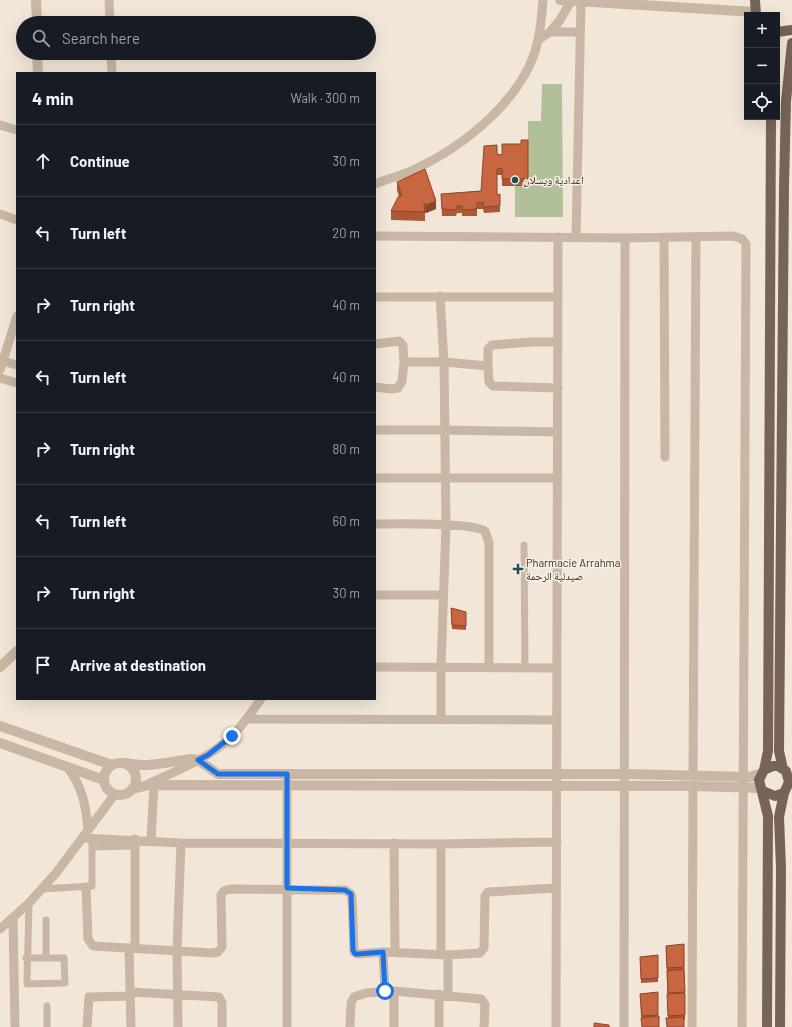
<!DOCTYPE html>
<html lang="en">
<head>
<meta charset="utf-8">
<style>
	:root { --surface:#171b24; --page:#242831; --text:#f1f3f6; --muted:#9ea1a6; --line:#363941 }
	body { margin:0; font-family:Barlow,"Noto Naskh Arabic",sans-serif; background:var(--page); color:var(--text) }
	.controls { position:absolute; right:12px; top:12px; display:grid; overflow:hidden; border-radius:0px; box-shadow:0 4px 16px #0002 }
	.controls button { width:36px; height:36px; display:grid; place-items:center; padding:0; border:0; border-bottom:1px solid var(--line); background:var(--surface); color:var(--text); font:20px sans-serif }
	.stop { position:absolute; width:12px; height:12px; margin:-9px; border:3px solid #1a73e8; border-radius:50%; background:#fff }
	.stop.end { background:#1a73e8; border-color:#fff; box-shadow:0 1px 4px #0008 }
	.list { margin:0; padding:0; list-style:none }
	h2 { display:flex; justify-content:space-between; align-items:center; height:52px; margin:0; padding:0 16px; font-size:17px }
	h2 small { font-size:13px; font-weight:400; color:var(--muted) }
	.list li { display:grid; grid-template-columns:26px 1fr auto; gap:12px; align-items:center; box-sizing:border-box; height:72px; padding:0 16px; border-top:1px solid var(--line) }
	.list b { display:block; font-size:15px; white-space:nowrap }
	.list em { font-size:13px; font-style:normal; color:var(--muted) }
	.icon { flex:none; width:22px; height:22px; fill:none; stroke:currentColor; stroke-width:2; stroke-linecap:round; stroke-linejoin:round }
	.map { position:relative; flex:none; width:792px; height:1027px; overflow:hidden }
	.search { position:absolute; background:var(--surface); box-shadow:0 4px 16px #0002; left:16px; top:16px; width:360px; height:44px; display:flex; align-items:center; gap:10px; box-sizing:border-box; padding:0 14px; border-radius:22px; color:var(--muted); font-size:15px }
	.panel { position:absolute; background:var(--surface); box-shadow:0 4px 16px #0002; left:16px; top:72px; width:360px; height:628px; border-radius:0px }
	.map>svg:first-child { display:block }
	.green { fill:#b1c098 }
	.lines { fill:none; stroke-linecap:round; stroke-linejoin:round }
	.pedestrian { stroke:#c9b6a4; stroke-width:7 }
	.minor { stroke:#c9b6a4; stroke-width:9 }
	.tertiary { stroke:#c9b6a4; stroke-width:10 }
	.primary { stroke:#776357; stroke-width:10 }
	.wall { fill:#ab5837 }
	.shaded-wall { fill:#8b472d }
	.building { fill:#c76640; stroke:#8b472d }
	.route { stroke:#1a73e8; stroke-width:5 }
	.poi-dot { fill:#1b5056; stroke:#f9f0e4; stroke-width:1.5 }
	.labels { text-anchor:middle; stroke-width:3; stroke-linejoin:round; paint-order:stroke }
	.poi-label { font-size:11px; fill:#342b26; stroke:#f9f0e4; text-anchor:start }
</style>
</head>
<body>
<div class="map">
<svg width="792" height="1027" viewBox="0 0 792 1027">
	<rect width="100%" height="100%" fill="#f1e6d8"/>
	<!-- green -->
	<path class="green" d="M542 84H562L563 217H515V186H528V121H541Z"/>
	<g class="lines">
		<!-- pedestrian -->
		<path class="pedestrian" d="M524 545 525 668
			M92 847 134 846
			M41 889 92 886V838
			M26 958H64L65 983 27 984 29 903
			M46 958V920
			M47 1027V1006"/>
		<!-- minor -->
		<path class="minor" d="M109 0 110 23
			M550 32 560 20 571 1
			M538 40 550 32H580
			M111 53 112 73
			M0 125 17 130
			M375 184C388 179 402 175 415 169 465 146 527 96 538 40 541 27 542 13 543 0
			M0 214 17 220
			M375 236 625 238 733 236 742 239 746 244 742 1027
			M576 237 581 2
			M664 237 665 457
			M440 296 444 362 446 525 441 666V720
			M375 297H558
			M375 344 399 341 403 345 404 362H444L488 366 489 382 493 386 558 388
			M0 360 17 365
			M488 366V349L492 345 531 342H558
			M0 370 17 316
			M0 378 17 383
			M375 387 391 389 398 388 402 381 404 362
			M375 430H444L558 432
			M375 478H558
			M375 524C397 524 470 522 485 531L489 543V666
			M375 595H443
			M375 667 557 668
			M247 719 557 720
			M66 766C82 784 86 806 88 830
			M693 776 696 237
			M146 785C175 771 209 759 232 736 243 725 252 712 261 699
			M82 838 181 843 441 844V954
			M135 839V948
			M151 840 154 785
			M394 843 395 952
			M441 844 557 842
			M86 887 88 939 93 946 213 953 218 952 222 947 221 895 224 891 230 889 345 890 351 894 352 898 354 952 358 954 383 952 385 991
			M13 917 15 1027
			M0 929 29 903 56 873 115 794
			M129 948 131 1027
			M383 952 448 955 480 953 484 948 485 896 488 892 556 888
			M394 991V1027
			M131 992 219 997 222 1003V1027
			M439 994V1027
			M448 995V955
			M87 1027 89 997 131 996
			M178 1027 177 950 181 843
			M287 1027V774
			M350 1027 351 1003 354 997 366 993 394 991 481 999 485 1004 484 1027
			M556 1027 558 237
			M624 1027 625 238
			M692 1027 693 786"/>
		<!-- tertiary -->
		<path class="tertiary" d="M36 0 37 23
			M560 0 755 12
			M37 53 38 73
			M0 667 17 651
			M0 726 112 765
			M0 743 104 780
			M125 763C147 768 168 762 191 759L198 760 218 774H625L750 777 762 773
			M104 779a16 16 0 1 1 32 0a16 16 0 1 1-32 0Z
			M132 789 149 785 693 786 761 788"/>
		<!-- primary -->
		<path class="primary" d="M755 0 756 15
			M777 32 792 30
			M783 769 779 751 784 186 786 101 792 43
			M764 770 768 751 771 117
			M763 791 775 796 784 793 789 782 786 771 778 766H773L764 770 759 780 768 816 767 1027
			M780 1027 781 868 779 817 784 793"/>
	</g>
	<!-- wall -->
	<path class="wall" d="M528 140V186H502V175H497V195L500 194V212L484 213 483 209H477V216H462V213H457L456 216H442L441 194 481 191 497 154 502 155Z
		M397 182 436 209 426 213H425V221L391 220V211L399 197 397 190Z
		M451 612 466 626V630L452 629Z
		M684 944 685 1015V1020H684L668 1018 666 946Z
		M658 955V982L641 983 640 957Z
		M658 992V1016L641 1018 640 994Z"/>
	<!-- shaded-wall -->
	<path class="shaded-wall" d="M436 201V209L426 213V205Z"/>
	<!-- building -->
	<path class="building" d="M521 140H528V179H502V168L497 169V195L500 194V206L484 207 483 202 477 203V209L462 210V206H457L456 210 442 209 441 194 481 191 484 146 497 145V154L502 155V144H521Z
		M425 169 436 201 426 205 424 203 425 212 391 211 398 197 402 196 397 182Z
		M451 608 466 612V626L452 625Z
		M684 944V967L667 968 666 946Z
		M658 955V978L641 979 640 957Z
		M684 969 685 992 668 993 667 971Z
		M658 992V1015L642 1016 640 994Z
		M685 993V1015L668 1016 667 994Z
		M659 1016V1027H642L641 1018Z
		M684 1017V1027H667L666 1018Z
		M594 1023 609 1025V1027H594Z"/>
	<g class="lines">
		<!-- route -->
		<path class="route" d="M232 736 208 755 198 760 218 774H287V888L345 890 351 894 353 950 355 954H358L383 952 385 991"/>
	</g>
	<!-- markers -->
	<g class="poi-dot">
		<circle cx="515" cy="180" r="4"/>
		<path d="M516 563h4v4h4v4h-4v4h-4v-4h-4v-4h4z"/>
	</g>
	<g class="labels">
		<!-- poi labels -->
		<g class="poi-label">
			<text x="523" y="184">اعدادية ويسلان</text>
			<text x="526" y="567">Pharmacie Arrahma<tspan x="526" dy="13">صيدلية الرحمة</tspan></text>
		</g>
	</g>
</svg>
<div class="controls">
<button>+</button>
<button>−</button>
<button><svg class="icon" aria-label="locate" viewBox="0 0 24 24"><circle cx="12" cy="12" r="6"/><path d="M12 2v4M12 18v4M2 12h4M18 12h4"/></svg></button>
</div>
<div class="stop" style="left:385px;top:991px"></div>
<div class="stop end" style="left:232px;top:736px"></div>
<div class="search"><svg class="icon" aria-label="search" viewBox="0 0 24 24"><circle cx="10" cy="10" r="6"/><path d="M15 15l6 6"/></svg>Search here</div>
<section class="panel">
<h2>4 min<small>Walk · 300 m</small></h2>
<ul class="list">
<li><svg class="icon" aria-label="ahead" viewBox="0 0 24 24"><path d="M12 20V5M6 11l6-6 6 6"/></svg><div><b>Continue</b></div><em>30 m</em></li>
<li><svg class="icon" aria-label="left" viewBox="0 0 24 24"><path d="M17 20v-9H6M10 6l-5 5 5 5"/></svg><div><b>Turn left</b></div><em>20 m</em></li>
<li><svg class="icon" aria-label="right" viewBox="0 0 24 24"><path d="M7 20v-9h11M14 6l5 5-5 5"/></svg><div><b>Turn right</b></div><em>40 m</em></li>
<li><svg class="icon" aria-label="left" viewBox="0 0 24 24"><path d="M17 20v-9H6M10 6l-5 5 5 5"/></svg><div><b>Turn left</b></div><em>40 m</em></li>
<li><svg class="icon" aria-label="right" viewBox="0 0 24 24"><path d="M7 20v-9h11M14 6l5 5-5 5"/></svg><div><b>Turn right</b></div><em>80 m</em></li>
<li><svg class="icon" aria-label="left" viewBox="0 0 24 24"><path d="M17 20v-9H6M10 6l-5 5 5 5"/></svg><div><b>Turn left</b></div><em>60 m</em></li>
<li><svg class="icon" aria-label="right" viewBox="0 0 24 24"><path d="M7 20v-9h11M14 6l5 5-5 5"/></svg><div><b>Turn right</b></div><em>30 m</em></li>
<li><svg class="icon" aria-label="arrive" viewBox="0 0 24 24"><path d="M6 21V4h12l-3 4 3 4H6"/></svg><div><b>Arrive at destination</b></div></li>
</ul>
</section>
</div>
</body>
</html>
